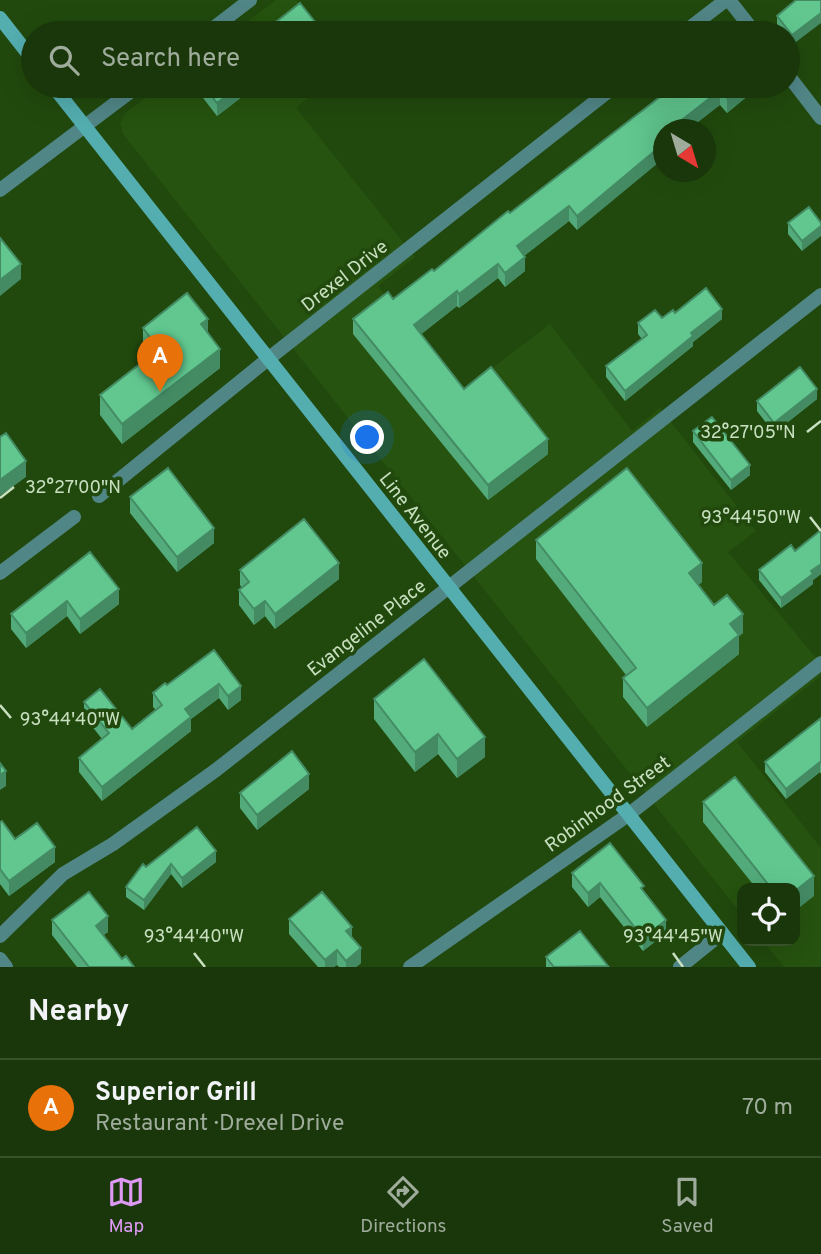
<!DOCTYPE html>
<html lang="en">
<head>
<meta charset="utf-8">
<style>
	:root { --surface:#19370a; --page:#223f13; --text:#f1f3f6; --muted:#9fac9c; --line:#37512b; --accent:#dd99f3 }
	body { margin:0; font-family:Overpass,sans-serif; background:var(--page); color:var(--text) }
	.controls { position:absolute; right:21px; bottom:21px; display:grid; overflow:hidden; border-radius:14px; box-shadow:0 7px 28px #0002 }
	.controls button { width:63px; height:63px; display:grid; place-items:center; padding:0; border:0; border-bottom:2px solid var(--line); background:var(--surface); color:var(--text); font:35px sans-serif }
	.compass { position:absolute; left:653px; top:119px; width:63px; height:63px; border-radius:50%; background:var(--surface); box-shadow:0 7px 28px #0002; rotate:142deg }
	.you { position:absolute; left:368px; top:438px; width:24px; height:24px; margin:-18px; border:5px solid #fff; border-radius:50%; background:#1a73e8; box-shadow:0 0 0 10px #1a73e833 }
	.badge { display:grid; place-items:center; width:46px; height:46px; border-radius:50%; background:var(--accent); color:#fff; font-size:23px; font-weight:700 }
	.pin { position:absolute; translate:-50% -58px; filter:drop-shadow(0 2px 4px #0008) }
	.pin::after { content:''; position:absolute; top:37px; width:24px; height:21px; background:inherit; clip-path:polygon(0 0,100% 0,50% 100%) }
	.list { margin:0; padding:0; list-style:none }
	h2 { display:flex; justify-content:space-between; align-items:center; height:91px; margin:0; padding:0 28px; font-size:30px }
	h2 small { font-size:23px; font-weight:400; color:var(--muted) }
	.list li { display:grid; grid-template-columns:46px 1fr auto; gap:21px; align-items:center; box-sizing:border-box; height:98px; padding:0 28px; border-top:2px solid var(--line) }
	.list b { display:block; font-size:26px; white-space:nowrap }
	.list p { margin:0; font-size:23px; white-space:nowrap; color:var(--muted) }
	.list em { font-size:23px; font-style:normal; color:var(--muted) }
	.icon { flex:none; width:38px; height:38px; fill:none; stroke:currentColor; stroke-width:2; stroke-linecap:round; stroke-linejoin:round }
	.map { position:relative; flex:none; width:821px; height:967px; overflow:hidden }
	.search { position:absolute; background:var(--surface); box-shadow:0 7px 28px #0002; left:21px; right:21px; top:21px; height:77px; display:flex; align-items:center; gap:18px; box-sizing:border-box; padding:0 24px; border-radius:38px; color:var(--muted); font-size:26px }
	.sheet { height:189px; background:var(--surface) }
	nav { display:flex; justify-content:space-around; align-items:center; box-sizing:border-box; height:98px; border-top:2px solid var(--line); background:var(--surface); font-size:19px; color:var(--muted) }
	nav a { display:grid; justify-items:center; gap:4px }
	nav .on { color:var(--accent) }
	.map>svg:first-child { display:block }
	.built { fill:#26530f }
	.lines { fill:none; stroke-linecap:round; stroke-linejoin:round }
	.minor { stroke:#518687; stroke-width:14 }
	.secondary { stroke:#54aeb0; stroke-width:14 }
	.wall { fill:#53ab7b }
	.shaded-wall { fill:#448b64 }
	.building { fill:#61c78f; stroke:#448b64; stroke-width:2 }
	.ticks { fill:none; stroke:#c8e0c0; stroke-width:2.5 }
	.labels { text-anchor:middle; stroke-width:7; stroke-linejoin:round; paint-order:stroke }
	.street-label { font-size:19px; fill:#c8e0c0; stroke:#21490d }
	.ticks-label { font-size:18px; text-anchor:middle; fill:#c8e0c0; stroke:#21490d; stroke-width:7; stroke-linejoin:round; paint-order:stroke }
</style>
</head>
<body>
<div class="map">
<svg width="821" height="967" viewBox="0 0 821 967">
	<rect width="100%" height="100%" fill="#21490d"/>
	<!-- built -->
	<path class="built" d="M276 0H297L323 33H232Z
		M161 86H322L296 108 415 257 378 286 461 392 550 324 632 431 660 408 756 531 728 552 821 664V676L737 742 821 848V967H784L763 941H795V888H742V915L123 134 120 123 125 113Z"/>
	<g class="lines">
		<!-- minor -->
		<path class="minor" d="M729 0 755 33
			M207 33 250 0
			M683 33 726 0
			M788 75 821 118
			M0 190 138 86
			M99 496 268 359 615 86
			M0 573 74 517
			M0 936 63 874 113 844 216 770 821 295
			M0 959 6 967
			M410 967 628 815 821 663
			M680 967 722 933"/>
		<!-- secondary -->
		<path class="secondary" d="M0 18 33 60
			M53 86 749 967"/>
	</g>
	<!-- wall -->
	<path class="wall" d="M796 0 792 45 788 39V33H783L777 25V16Z
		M200 86H256L217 116 200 94Z
		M756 86V89L727 113 720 105 663 130 577 230 569 221 524 256 525 271 505 287 498 278 459 308 457 306 421 334 464 389 548 454 488 500 353 334V319L393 299 434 271 664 94Z
		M788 223H821L802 251 788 234Z
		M675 313 722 319 693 342V346L625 401 606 377V366L642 339 638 334V323L662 318Z
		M143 328 208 332 220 368 122 444 100 415V395L150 357 143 348Z
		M817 399 774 433 757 411V401Z
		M693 431 750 475 731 490 693 442Z
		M130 497 214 543 177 572 130 513Z
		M821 530V574L813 580V584L781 608 759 580V570L795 551Z
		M536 540 702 582 698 585 714 605 743 633 739 636V654L647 727 623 697V678L626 675 536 559Z
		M90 552 119 604 80 634 67 616 26 648 11 629V614Z
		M240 570 339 579 275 629 265 616 254 625 239 605V590L242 588 240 585Z
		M214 650 241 700 228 710 219 698 191 719V731L102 801 79 772V758L102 739 84 716V702L132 729 156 710 153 707V693L167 685Z
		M374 699 485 757 457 778 438 754 415 772 374 719Z
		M821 718V774L820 772 786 799 765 772V762Z
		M309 789 257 830 240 808V793Z
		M703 802 814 896 795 888H756L703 822Z
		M0 822 15 839 55 862 9 896 0 884Z
		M197 827 216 862 182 888 171 874 144 910 126 897V887L146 867Z
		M572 873 644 892 666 933 643 951 600 897 588 907 572 887Z
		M289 919 352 937 361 963 356 967H339L337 965 334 967H318L289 934Z
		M52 920 108 932 103 935 122 959 134 967H77L52 935Z
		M546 957 608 967H546Z"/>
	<!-- shaded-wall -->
	<path class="shaded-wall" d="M821 13V23L792 45V35Z
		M239 86H256L217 116V103Z
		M742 86H756V89L727 113V98Z
		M720 90V105L688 130H669Z
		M663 144V159L577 230V216Z
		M569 206V221L517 261V246Z
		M821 226V236L802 251V241Z
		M525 257V271L505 287V273Z
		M21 264V279L0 296V280Z
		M498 264V278L459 308V294Z
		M457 291V306L414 340V325Z
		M722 309V319L693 342V346L625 401V391L691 333Z
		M208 319V339L201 324Z
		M220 349V368L122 444V424Z
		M817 389V399L774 433V423Z
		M548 439V454L488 500V485Z
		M26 461V477L0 496V480Z
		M750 465V475L731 490V480Z
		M214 528V543L177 572V557Z
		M339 563V579L275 629V614Z
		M702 563V582L689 593V573Z
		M821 564V574L813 580V584L781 608V598Z
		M119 589V604L80 634V619Z
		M67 601V616L26 648V633Z
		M265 601V616L254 625V609Z
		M743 614V633L739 636V654L647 727V708L730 624Z
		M219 684V698L191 719V731L102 801V787L185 709Z
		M241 686V700L228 710V696Z
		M438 734V754L415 772V752Z
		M485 737V757L457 778V759Z
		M820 762V772L786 799V789Z
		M6 771V786L0 790V775Z
		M309 774V789L257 830V815Z
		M55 847V862L9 896V881Z
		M216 851V862L182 888V878Z
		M171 864V874L144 910V900Z
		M814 876V896L795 911V891Z
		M600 883V897L588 907V893Z
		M108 916V932L96 941V926Z
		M666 920V933L643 951V938Z
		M352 927V942L346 931Z
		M361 948V963L356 967H346V961Z
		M337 950V965L334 967H325V960Z"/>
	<!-- building -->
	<path class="building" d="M796 0H821V13L792 35 777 16Z
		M300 3 324 33H262Z
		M204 86H239L217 103Z
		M674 86H742L727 98 720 90 669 130H663V144L577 216 569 206 517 246 525 257 505 273 498 264 459 294 457 291 414 325 464 389 491 367 548 439 488 485 353 319 388 292 393 299 432 269 434 271 508 211 510 213Z
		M809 207 821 223V226L802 241 788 223Z
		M0 238 21 264 0 280Z
		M706 288 722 309 691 333 693 336 625 391 606 366 647 335 638 323 655 310 662 318 673 310 675 313Z
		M187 293 208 319 201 324 220 349 122 424 100 395 159 349 143 328Z
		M800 367 817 389 774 423 757 401Z
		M712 417 750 465 731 480 693 431Z
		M6 433 26 461 0 480V437Z
		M168 468 214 528 177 557 130 497Z
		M627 468 702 563 689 573 714 605 727 595 743 614 730 624 739 635 647 708 623 678 636 668 536 540Z
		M304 519 339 563 275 614 265 601 254 609 239 590 249 582 240 570Z
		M821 530V564L811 571 813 574 781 598 759 570 791 545 795 551Z
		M90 552 119 589 80 619 67 601 26 633 11 614Z
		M214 650 241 686 228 696 219 684 185 709 191 717 102 787 79 758 109 733 84 702 100 689 132 729 162 705 153 693 165 683 167 685Z
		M424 659 485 737 457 759 438 734 415 752 374 699Z
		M821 718V764L820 762 786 789 765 762Z
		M292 751 309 774 257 815 240 793Z
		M0 763 6 771 0 775Z
		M735 777 814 876 795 891V888H771L703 802Z
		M2 821 15 839 37 823 55 847 9 881 0 869V822Z
		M197 827 216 851 182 878 171 864 144 900 126 887 143 864 146 867Z
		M610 843 644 886 641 888 666 920 643 938 600 883 588 893 572 873Z
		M89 892 108 916 96 926 122 959 126 956 134 967H89L52 920Z
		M322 892 352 927 346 931 361 948 346 961 337 950 325 960 289 919Z
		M580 931 608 966 554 967 546 957Z"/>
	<!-- ticks -->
	<path class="ticks" d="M807 432 821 421M0 498 14 487M810 517 821 531M0 705 11 718M194 953 205 967M673 953 683 967"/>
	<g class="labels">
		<!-- street labels -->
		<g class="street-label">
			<text transform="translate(344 275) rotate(-38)" y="7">Drexel Drive</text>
			<text transform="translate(416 515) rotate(52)" y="7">Line Avenue</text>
			<text transform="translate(366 627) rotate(-38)" y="7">Evangeline Place</text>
			<text transform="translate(607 803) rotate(-36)" y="7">Robinhood Street</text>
		</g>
	</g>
	<g class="ticks-label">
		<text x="748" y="438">32°27'05"N</text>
		<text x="73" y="493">32°27'00"N</text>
		<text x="751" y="523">93°44'50"W</text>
		<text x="70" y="725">93°44'40"W</text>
		<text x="194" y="942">93°44'40"W</text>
		<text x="673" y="942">93°44'45"W</text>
	</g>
</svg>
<div class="controls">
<button><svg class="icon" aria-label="locate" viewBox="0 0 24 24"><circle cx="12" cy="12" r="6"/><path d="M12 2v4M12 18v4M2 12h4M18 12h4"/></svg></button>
</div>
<svg class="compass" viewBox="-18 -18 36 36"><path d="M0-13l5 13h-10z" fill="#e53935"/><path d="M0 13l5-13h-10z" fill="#9fac9c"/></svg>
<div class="you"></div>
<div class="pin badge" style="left:160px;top:392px;background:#e8710a">A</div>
<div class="search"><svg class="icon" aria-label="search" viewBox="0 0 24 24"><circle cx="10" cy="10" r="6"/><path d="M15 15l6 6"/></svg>Search here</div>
</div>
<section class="sheet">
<h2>Nearby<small></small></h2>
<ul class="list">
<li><span class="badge" style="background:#e8710a">A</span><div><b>Superior Grill</b><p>Restaurant · Drexel Drive</p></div><em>70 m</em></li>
</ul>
</section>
<nav>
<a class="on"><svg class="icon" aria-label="map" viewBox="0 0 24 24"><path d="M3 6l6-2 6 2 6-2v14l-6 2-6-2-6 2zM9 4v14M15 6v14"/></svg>Map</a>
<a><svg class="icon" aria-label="directions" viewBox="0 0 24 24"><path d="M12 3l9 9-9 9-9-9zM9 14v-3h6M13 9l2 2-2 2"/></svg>Directions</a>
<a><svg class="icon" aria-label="saved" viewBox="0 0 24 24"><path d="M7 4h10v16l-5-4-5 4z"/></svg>Saved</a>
</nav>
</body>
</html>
